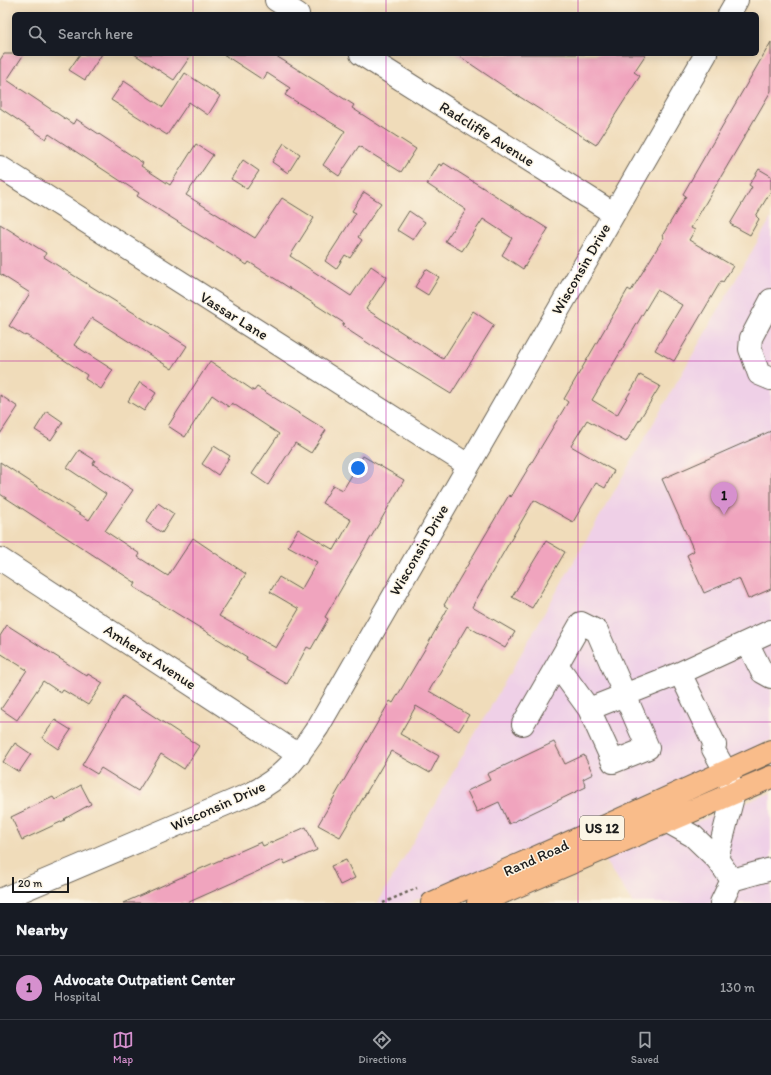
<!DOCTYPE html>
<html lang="en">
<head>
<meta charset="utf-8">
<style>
	:root { --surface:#171b24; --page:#20242c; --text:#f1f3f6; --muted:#9ea1a6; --line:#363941; --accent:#d690ce }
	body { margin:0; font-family:Itim,sans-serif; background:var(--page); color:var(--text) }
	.scale { position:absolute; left:12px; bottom:10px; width:57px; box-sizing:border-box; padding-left:4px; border:2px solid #1c1c1c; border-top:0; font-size:11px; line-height:14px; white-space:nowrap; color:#1c1c1c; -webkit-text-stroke:3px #fcf5e5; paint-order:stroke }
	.you { position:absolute; left:358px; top:468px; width:14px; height:14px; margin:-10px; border:3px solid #fff; border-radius:50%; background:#1a73e8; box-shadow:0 0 0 6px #1a73e833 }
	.badge { display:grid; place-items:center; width:26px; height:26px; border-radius:50%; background:var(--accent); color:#111; font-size:13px; font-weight:700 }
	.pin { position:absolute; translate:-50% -33px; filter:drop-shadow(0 1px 2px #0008) }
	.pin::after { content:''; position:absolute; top:21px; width:14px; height:12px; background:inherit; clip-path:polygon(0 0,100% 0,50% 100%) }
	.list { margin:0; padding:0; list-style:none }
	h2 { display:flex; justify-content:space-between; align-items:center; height:52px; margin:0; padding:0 16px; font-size:17px }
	h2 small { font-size:13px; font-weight:400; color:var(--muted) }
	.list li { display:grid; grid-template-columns:26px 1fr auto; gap:12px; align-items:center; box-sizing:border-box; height:64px; padding:0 16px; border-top:1px solid var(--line) }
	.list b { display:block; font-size:15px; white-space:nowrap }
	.list p { margin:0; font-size:13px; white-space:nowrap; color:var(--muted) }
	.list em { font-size:13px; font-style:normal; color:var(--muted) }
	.icon { flex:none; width:22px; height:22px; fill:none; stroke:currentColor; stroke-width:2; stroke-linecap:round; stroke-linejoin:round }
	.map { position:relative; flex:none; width:771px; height:903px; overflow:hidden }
	.search { position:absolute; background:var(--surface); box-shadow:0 2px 10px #0003; left:12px; right:12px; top:12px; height:44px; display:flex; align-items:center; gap:10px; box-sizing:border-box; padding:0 14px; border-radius:6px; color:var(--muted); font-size:15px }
	.sheet { height:116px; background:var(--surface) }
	nav { display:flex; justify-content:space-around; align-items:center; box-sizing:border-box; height:56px; border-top:1px solid var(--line); background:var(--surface); font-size:11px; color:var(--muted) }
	nav a { display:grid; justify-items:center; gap:2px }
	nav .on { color:var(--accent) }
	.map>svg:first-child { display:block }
	.built { fill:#efd0e7 }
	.building { fill:#f0a4be }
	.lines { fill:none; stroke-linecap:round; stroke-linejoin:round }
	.minor-casing { stroke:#665f53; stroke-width:24 }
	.major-casing { stroke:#665f53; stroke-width:24 }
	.path { stroke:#665f53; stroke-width:2.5; stroke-dasharray:3 3; stroke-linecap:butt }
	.minor { stroke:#fff; stroke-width:22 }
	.major { stroke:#f9bc8a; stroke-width:22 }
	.grid { fill:none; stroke:#b5179e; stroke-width:1; stroke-opacity:0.55 }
	.labels { text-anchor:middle; stroke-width:3; stroke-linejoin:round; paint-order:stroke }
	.shield { fill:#fcf5e5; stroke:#5f5d58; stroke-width:1 }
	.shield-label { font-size:14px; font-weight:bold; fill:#1c1c1c }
	.street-label { font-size:15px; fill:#1c1c1c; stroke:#fcf5e5 }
</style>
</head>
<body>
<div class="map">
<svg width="771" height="903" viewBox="0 0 771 903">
	<rect width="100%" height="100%" fill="#fcf5e5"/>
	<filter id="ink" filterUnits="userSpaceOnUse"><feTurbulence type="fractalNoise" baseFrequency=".025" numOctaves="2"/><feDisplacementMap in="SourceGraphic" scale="8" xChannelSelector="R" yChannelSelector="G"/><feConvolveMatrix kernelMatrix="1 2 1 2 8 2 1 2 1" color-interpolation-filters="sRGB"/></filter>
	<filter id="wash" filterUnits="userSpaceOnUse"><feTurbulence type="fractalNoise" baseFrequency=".012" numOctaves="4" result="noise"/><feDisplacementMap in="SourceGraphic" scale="16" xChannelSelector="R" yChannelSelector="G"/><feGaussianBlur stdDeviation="0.9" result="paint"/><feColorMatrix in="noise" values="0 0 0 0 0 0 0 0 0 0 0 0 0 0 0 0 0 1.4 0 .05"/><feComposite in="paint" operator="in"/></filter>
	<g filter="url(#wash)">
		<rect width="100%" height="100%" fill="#f0dcba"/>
		<!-- built -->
		<path class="built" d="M771 218V740L645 798 409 903H378Z
			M771 793V903H633L603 858Z"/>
		<g id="blocks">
			<!-- building -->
			<path class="building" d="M771 42V91L691 228 695 230 689 240 733 266 723 282 721 281 674 361 655 350 682 305 657 290 592 400 617 415 640 375 660 386 626 442 587 420 571 446 614 471 605 488 596 483 573 522 534 500 472 607 515 632 505 648 467 626 429 691 469 715 459 731 416 706 400 734 439 756 430 773 391 751 340 837 318 825 390 701 393 703 425 649 448 608 444 605 509 495 511 497 568 402 564 399 628 289 631 291 664 237 662 236 686 196 683 194Z
				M4 54H24L7 80 73 124 76 119 143 163 141 166 170 185 196 144 213 155 186 195 255 238 282 198 314 218 290 256 351 296 371 266 387 277 366 309 443 359 473 311 494 325 451 394 371 345 342 326 344 323 249 262 247 265 167 215 137 196 139 193 49 134 46 139 0 108V60Z
				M80 54H102L85 80 69 70Z
				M134 54H192L174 80Z
				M223 54H273L354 105 352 108 416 149 401 172 359 146 339 176 323 165 345 131 285 95 290 88 267 73 263 80Z
				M456 54H646L634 72 640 76 596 145 512 92Z
				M185 73 220 96 208 115 189 102 167 135 111 100 124 81 163 107Z
				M284 143 300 154 288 173 272 162Z
				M243 160 259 171 247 189 231 179Z
				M444 163 548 229 523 269 502 255 512 238 483 219 462 251 445 241 466 210 427 184 439 164 442 166Z
				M759 169 771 176V191L756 216 759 219 750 235 730 224 752 187 749 185Z
				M364 192 381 203 358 237 362 240 350 258 345 255 336 269 325 261 356 213 352 211Z
				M409 211 425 222 413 240 397 230Z
				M0 224 46 253 44 257 187 346 172 369 92 318 74 345 113 370 101 389 85 379 87 375 26 335 25 336 9 326 30 293 0 274Z
				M426 269 439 277 428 295 415 287Z
				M210 361 254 391 257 387 326 430 311 453 295 443 268 485 252 474 279 434 232 403 229 407 212 395 185 437 168 426Z
				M140 382 156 393 144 411 128 401Z
				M0 395 18 407 0 434Z
				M47 411 63 422 51 440 35 430Z
				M771 431V589L748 599 739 578 704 593 687 555 694 551 662 479Z
				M214 446 230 456 218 475 202 464Z
				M79 450 95 460 93 464 133 490 105 531 140 554 138 557 168 576 193 538 246 574 219 616 276 648 299 609 270 592 279 577 301 590 317 562 288 546 298 529 334 550 351 520 322 503 333 485 343 490 363 456 404 480 325 617 328 619 311 649 307 647 287 684 246 660 247 657 134 587 136 583 0 494V462L89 520 106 494 67 468Z
				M158 503 174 514 162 533 146 522Z
				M546 541 565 552 532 608 512 597Z
				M7 625 87 676 88 674 103 683 88 705 63 690 61 693 43 681 17 720 1 709 27 670 0 653V636Z
				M123 696 199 746 184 769 161 754 138 791 101 768 97 774 82 765Z
				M55 720 71 730 58 749 42 738Z
				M554 742 565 764 584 755 593 774 583 779 586 787 509 824 499 802 477 812 467 791 490 780 487 774Z
				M15 743 31 754 19 772 3 762Z
				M81 785 91 804 64 819 65 820 22 840 11 817 53 797 55 800Z
				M306 827 317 850 285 864 283 860 187 903H123L261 842 263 846Z
				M346 860 355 878 340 885 331 866Z"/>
		</g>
	</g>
	<g filter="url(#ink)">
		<use href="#blocks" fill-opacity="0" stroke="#665f53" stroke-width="1"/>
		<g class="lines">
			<defs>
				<path id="minor" d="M276 0 298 14
					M729 14 737 0
					M361 54 613 213
					M0 167 468 465
					M771 300 751 338 750 349 759 374 771 379
					M0 559 299 755
					M747 642 762 672 771 677
					M589 709 613 762 648 748 597 631 581 623 557 665 589 709 680 673
					M523 724 557 665
					M666 821 693 836 717 859 732 880
					M717 859 734 793 726 772 713 749 715 745 680 673 771 631
					M0 900 252 793C286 776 297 757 318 727L706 54
					M721 903 732 880 771 869"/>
				<path id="major" d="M432 903 555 849 771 751
					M478 903 771 777"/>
			</defs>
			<!-- minor casing -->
			<use href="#minor" class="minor-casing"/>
			<!-- major casing -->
			<use href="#major" class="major-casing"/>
			<!-- path -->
			<path class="path" d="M383 903 417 888"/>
			<!-- minor -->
			<use href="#minor" class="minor"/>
			<!-- major -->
			<use href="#major" class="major"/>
		</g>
	</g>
	<!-- grid -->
	<path class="grid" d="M193 0V14M386 0V14M578 0V14M193 54V903M386 54V903M578 54V903M0 181H771M0 361H771M0 542H771M0 722H771"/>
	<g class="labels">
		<!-- shield labels -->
		<rect class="shield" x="580" y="816" width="44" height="24" rx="3"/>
		<g class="shield-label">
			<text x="602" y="833">US 12</text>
		</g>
		<!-- street labels -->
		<g class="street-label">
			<text transform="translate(487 134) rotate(32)" y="5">Radcliffe Avenue</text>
			<text transform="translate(581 269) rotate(-60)" y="5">Wisconsin Drive</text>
			<text transform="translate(234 316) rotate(32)" y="5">Vassar Lane</text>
			<text transform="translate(419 550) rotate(-60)" y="5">Wisconsin Drive</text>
			<text transform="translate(150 657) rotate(33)" y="5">Amherst Avenue</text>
			<text transform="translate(218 806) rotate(-24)" y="5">Wisconsin Drive</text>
			<text transform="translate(536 858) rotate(-24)" y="5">Rand Road</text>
		</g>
	</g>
</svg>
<div class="scale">20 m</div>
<div class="you"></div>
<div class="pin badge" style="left:724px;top:515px">1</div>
<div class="search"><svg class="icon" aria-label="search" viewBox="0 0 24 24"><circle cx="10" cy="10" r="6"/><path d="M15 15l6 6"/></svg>Search here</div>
</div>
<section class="sheet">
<h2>Nearby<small></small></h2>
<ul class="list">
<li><span class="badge">1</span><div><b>Advocate Outpatient Center</b><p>Hospital</p></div><em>130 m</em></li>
</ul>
</section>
<nav>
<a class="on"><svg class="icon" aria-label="map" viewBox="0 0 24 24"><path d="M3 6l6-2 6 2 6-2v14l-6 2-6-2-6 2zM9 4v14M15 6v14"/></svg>Map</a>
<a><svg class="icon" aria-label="directions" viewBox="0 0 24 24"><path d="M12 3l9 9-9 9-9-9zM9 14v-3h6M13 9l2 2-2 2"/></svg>Directions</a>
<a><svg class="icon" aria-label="saved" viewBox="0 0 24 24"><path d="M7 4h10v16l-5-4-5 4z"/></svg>Saved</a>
</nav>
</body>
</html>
